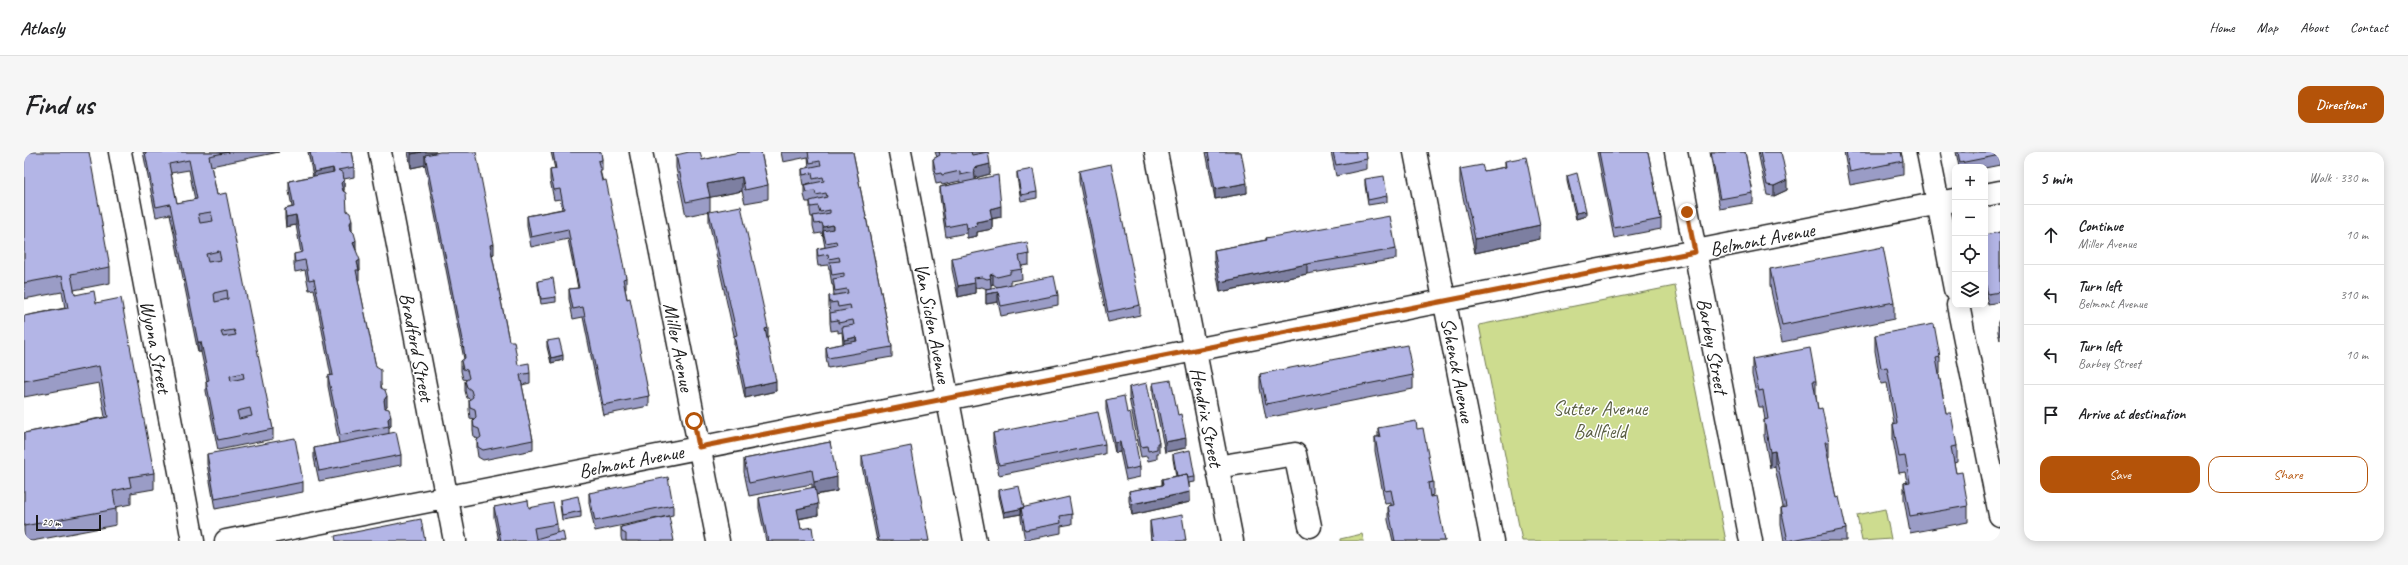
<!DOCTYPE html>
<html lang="en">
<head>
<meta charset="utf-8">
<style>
	:root { --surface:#fff; --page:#f6f6f6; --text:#202124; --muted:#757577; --line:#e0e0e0; --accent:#b45309 }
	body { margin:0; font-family:Caveat,sans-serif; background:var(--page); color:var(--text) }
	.controls { position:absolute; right:12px; top:12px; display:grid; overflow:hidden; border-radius:8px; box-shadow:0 2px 10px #0003 }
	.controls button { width:36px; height:36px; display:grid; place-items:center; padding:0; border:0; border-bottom:1px solid var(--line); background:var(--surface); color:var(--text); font:20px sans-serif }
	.scale { position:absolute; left:12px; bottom:10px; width:65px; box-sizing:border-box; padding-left:4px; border:2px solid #1c1c1c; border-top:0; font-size:11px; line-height:14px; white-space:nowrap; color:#1c1c1c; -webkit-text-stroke:3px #fff; paint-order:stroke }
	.stop { position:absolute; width:12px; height:12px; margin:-9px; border:3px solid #b45309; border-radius:50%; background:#fff }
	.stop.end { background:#b45309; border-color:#fff; box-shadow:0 1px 4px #0008 }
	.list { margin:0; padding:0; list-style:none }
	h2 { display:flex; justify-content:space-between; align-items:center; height:52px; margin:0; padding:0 16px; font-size:17px }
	h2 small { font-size:13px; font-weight:400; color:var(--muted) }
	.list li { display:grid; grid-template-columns:26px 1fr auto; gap:12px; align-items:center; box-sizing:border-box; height:60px; padding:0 16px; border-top:1px solid var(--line) }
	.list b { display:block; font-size:15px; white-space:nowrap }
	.list p { margin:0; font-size:13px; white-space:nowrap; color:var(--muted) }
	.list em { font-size:13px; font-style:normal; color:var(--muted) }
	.actions { display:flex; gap:8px; padding:12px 16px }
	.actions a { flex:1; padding:9px 0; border:1px solid var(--accent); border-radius:12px; text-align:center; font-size:14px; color:var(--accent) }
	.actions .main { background:var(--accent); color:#fff }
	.icon { flex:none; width:22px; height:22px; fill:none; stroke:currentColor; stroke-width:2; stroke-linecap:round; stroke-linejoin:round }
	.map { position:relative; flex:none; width:1976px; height:389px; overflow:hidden; border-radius:12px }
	header { display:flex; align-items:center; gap:24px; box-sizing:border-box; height:56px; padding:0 20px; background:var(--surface); border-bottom:1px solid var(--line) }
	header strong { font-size:19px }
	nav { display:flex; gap:22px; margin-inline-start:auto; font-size:14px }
	.intro { display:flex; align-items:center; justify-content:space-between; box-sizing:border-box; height:96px; padding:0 24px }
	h1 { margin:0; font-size:28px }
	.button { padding:10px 18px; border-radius:12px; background:var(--accent); color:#fff; font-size:14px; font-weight:700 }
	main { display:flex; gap:24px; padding:0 24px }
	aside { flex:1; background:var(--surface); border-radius:12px; box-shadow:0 2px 10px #0003 }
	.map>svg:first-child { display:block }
	.green { fill:#cddc8f; stroke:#747c56 }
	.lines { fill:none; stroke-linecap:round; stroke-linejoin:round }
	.minor-casing { stroke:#1c1c1c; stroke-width:25 }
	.minor { stroke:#fff; stroke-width:22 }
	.wall { fill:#9a9cc6; stroke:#1c1c1c; fill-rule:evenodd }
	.shaded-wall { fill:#7d7fa1; stroke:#1c1c1c }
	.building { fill:#b3b5e6; stroke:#1c1c1c; fill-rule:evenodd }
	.route { stroke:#b45309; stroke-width:5 }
	.labels { text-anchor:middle; stroke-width:3; stroke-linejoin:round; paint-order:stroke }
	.street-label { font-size:20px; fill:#1c1c1c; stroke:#fff }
	.park-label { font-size:20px; fill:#5a5f44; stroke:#fff }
</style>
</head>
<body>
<header>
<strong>Atlasly</strong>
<nav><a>Home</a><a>Map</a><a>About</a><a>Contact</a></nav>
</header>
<div class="intro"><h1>Find us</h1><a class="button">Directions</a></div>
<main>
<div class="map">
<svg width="1976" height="389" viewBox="0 0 1976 389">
	<rect width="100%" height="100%" fill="#fff"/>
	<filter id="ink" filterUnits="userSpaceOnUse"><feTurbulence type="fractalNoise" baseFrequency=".025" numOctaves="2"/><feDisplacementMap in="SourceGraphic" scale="8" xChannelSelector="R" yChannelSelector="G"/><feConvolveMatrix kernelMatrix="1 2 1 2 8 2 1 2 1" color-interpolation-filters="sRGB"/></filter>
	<g filter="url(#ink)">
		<!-- green -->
		<path class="green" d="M1651 134 1702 389H1498L1455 173Z
			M1861 357 1867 387 1838 389 1833 363Z
			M1338 382 1340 389H1316V387Z"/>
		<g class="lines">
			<defs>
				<path id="minor" d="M96 0 169 389
					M356 0 431 389
					M617 0 694 389
					M876 0 951 389
					M1132 0 1208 389
					M1391 0 1468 389
					M1652 0 1727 389
					M1904 0 1931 137
					M1961 43 1976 40
					M1934 153 1976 363
					M1193 315 1271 302 1286 374
					M202 389 1931 48"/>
			</defs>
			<!-- minor casing -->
			<use href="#minor" class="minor-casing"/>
			<!-- minor -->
			<use href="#minor" class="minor"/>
		</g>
		<!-- wall -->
		<path class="wall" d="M0 0 86 115V131L50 138 51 143 72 151 130 321V337L107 341V352L92 355V373L8 389H0V281L81 265 75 231 0 245V164L41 156 38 140 0 147Z
			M119 0H255L187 14 193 43 249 277V287L194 298 182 239V229H183L181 219 177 200H174L146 62 132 65ZM165 18 171 48 153 51 147 21Z
			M284 0H327L330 15V25L320 27V39L323 59 328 78V79L336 118 335 119V128H334L352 215 363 254 361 256 367 274 365 276V282L377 303V313L295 329 290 306V296L315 291 304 234V224H307L290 137 285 138 281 118 271 120 270 112V102L277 101 272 73 262 75 261 67V57L268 55 265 39V29L289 24Z
			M384 0H412L470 102 468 103 485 189 494 213 506 221V231L498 233 509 288V298L459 308 454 305 453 298V288L454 287 450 285 449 278V268L450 267 446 266 445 258V248L446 247 443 246 441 239V229L443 228 439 227 437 219V209L440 207 401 13 387 16Z
			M527 0H577L578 8V18H576L602 126V137H601L625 244V254L579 263 559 165 549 167 545 147V137L554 136 544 87 507 95 503 74V64L538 57 536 47 530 48 526 28V18L531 17Z
			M713 0H737L744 33V47L721 51 718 39 686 45V59L662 64 652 16V3L678 8 713 1Z
			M757 0H829L868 195V205L804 216 802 205V195L819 192 818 180 814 181V178L807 179 806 171V161L805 154V144L810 143 809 133H808L806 121V117H805L804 113 794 114 793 107V97L801 95 799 85 798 81 791 82 789 74V65H787L786 59V50H782L780 43V33L787 31 779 33 778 28V17L785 16 784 5 759 10Z
			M911 0H964L966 22 951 26V28L977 65 968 67V77L953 80V84L943 86 942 81 922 85 916 45V35L936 31V29L918 33 917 31 912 32 909 17V7L913 5Z
			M1182 0H1217L1223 41 1191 47Z
			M1307 0H1342L1343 7V17L1312 24Z
			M1573 0H1624L1637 67V77L1590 86Z
			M1686 0H1721L1729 41V51L1696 57Z
			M1734 0H1757L1763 38 1750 44 1743 43Z
			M1820 0H1877L1879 9V23L1826 33Z
			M1932 0H1976V13L1961 16V15H1935Z
			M1481 9 1516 87 1451 101 1436 31V17L1460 19 1481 15Z
			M1055 19 1116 153V163L1084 170 1055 29Z
			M993 20 1013 40V46L997 49 993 25Z
			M1543 24 1562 64 1552 67 1543 29Z
			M1341 27 1363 44V50L1344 53 1341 33Z
			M685 60 744 186 743 187 752 239 721 246 710 194V183L685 70Z
			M1976 80V150L1964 152 1961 139V83Z
			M1242 86 1372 97V107L1283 122 1196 140 1190 108V98L1242 88Z
			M1005 102V113L997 114 998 127 986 129V133L973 135 969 132 967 133V136L963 137 958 135 951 136V141L934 145 928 117V106Z
			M1746 117 1870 150V167L1758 190 1746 134Z
			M514 129 532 145V150L517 152 514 134Z
			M962 137 1034 143V153L977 164 974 150 962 152Z
			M1976 168V188L1974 180V170Z
			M1851 183 1916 205V222H1915L1922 261 1933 294V310L1930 311 1932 321 1944 354V370L1886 381 1880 347V331L1883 330 1881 320 1875 321 1869 288V272L1870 271 1863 231 1857 232 1851 199Z
			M523 189 539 208 527 211 523 195Z
			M1728 207 1792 229V245L1794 257 1805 290V306H1804L1812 346 1822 377V389H1760L1757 372V356L1759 355 1751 315 1746 316 1740 284V268H1741L1739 255H1735L1728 223Z
			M1236 222 1389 223V237L1242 266 1236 236Z
			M1129 231 1154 263 1162 296 1141 300 1129 242Z
			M1105 235 1135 291V301H1133V307L1124 309 1123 304 1117 305 1105 246Z
			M1082 248 1103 261 1116 315V325L1102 328 1096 300 1091 301 1082 258Z
			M1354 276 1393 277 1409 330V343L1406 344 1421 389H1369L1364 368V354L1367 353V351L1361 352 1351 299V285H1354Z
			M969 281 1081 292V302L975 323 969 291Z
			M806 290 813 339 792 343 794 363 775 367 777 377 790 389H742L735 356V346L788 336V332L725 344 720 320V307Z
			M183 302 279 330V340L191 357 183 312Z
			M1149 302 1171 325V330L1165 331 1166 350 1108 363 1105 349V339L1138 333V327L1152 324 1149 307Z
			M838 304 905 389H853L838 314Z
			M975 338 1000 356 1048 362V372L1037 374V381L1001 388 997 367V362L980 365 975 344Z
			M565 341 649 353V363L571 379 565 351Z
			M536 348 557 359V365L538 368 536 353Z
			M470 355 505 356 533 372V381L541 389H475L470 365Z
			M1126 369 1162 389H1127L1126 379Z
			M597 375 650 389H598L597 385Z"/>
		<!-- shaded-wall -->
		<path class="shaded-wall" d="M398 0H412V11L401 3V13L387 16V2Z
			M966 12V22L951 26 950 16Z
			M309 16V26L290 30V20Z
			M718 25V39L683 46V32Z
			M320 28V38L317 41V31Z
			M1763 28V38L1750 44V34Z
			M1223 31V41L1191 47V37Z
			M977 54V65L966 67V57Z
			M1562 59V64L1552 67V61Z
			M272 63V73L262 75V65Z
			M968 67V77L953 80V84L943 86V76L952 70Z
			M328 68V78L326 81V71Z
			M809 73V83L799 79V85V75Z
			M1516 73V87L1451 101V87Z
			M332 88V98L329 91Z
			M470 92V102L466 103V93Z
			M336 108V118L335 119 333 110Z
			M1283 112V122L1196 140V130Z
			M969 122V132L967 133 966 123Z
			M951 131V141L934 145V134Z
			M974 140V150L962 152V142Z
			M744 176V186L741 187V177Z
			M832 185V195L820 198V188Z
			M174 190H177V200H174Z
			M539 203V208L527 211V206Z
			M752 229V239L721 246V236Z
			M363 244V254L360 258V248Z
			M367 264V274L365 276 364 267Z
			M1162 286V296L1141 300V290Z
			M1096 290V300L1091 301V291Z
			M1751 299V315L1746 316V300Z
			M813 325V339L790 343V330Z
			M1166 340V350L1108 363V352Z
			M794 352V363L773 367V357Z
			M997 356V362L980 365V360L1000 356Z"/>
		<!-- building -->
		<path class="building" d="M0 0H65L86 115 47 122 51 143 70 139 72 151 97 146 130 321 105 325 107 335 89 339 92 357 0 374V281L84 265 75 214 0 229V164L44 156 38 124 0 131Z
			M121 0H205L185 4 193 43 202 41 249 277 194 288 182 229 185 228 177 190H174L146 52 132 55ZM165 8 173 47 153 51 145 12ZM187 60 189 69 176 71 174 62ZM195 99 197 108 184 110 182 102ZM203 138 204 147 191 150 190 141ZM210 178 212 183 199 185 197 180ZM219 221 220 226 207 229 206 224ZM226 256 228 264 215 267 213 259Z
			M286 0H327L330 15 314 18 319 21 320 28 317 31 319 39 322 41 323 59 326 61 328 68 326 71 327 78 330 81 332 88 329 91 336 108 333 110 335 118H332L352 215 357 218V236L361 238 363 244 360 248 361 256 365 257 367 264 364 267 365 274 316 283 304 224 309 223 290 127 285 128 281 108 271 110 270 102 279 100 272 63 262 65 261 57 270 55 265 29 310 20 309 16 290 20Z
			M387 0H398L387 2Z
			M416 0H452L470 92 466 93 485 189H490L494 213 505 211 506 221 496 223 509 288 459 298 454 295 453 288 457 285 455 277 450 275 449 268 452 265 451 257 446 255 445 248 449 245 447 238 443 235 441 229 445 226 443 218 439 217 437 209 441 206 440 198 401 3Z
			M529 0H577L578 8 574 9 578 29 582 28 602 126 599 127 603 147 606 146 625 244 579 253 559 155 549 157 545 137 555 136 544 77 507 85 503 64 540 57 536 37 530 38 526 18 532 17Z
			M665 0H676L678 8 715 0H737L744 33 721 38 718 25 683 32 686 45 662 50 652 3Z
			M784 0H829L868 195 804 206 802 195 833 189 832 185 820 188 818 175 830 173 829 168 814 171V168L807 169 806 161 827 157 826 153 814 155 813 150 806 151 805 144 824 141 823 137 811 139 809 127 820 125V121L808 123 806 110 816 109 815 105 805 107 804 102 794 104 793 97 813 93 812 89 802 91 799 79 809 77V73L799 75 798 71 791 72 789 64 806 61V58L796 60 794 54 787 55 786 49 803 45 802 41 792 43 791 39 782 40 780 33 800 29 799 25 789 27 788 21 779 23 778 17 797 13 796 9 786 11Z
			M915 0H947L948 3 964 0 966 12 950 16 951 20 936 23V19L918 23 917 21 912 22 909 7 916 3Z
			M1184 0H1217L1223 31 1191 37Z
			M1309 0H1342L1343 7 1312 13Z
			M1575 0H1624L1637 67 1590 76Z
			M1687 0H1721L1729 41 1696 47Z
			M1736 0H1757L1763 28 1750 34 1743 33Z
			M1822 0H1877L1879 9 1826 20Z
			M1934 0H1976V3L1936 11Z
			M1502 5 1516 73 1451 87 1436 17 1458 13 1460 19 1482 15 1481 9Z
			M1087 12 1116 153 1084 160 1055 19Z
			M1009 17 1013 40 997 43 993 20Z
			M1553 21 1562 59 1552 61 1543 24Z
			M974 23 977 54 966 57 968 67 952 70 953 74 943 76 942 71 922 75 916 35Z
			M1360 24 1363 44 1344 48 1341 27Z
			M717 54 744 176 741 177 752 229 721 236 710 184 713 183 685 60Z
			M1366 64 1372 97 1283 112 1196 130 1190 98 1243 88 1242 86Z
			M1976 80V140L1964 142 1961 129V83Z
			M1003 90 1005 102 995 104 998 117 986 119V122L973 125 969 122 966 123 967 126 963 127 958 125 950 126 951 131 934 134 928 106Z
			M1859 95 1870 150 1758 173 1746 117Z
			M1030 124 1034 143 977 154 974 140 962 142V137Z
			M529 126 532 145 517 147 514 129Z
			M1975 168H1976V178L1974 170Z
			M1910 172 1916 205 1912 206 1922 261H1927L1933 294 1927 295 1932 321 1938 320 1944 354 1886 364 1880 331 1886 330 1881 304 1875 305 1869 272 1873 271 1863 215 1857 216 1851 183Z
			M535 187 539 203 527 206 523 189Z
			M1383 193 1389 223 1242 252 1236 222Z
			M1786 196 1792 229H1789L1794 257 1798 256 1805 290H1801L1812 346 1815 345 1822 377 1764 389 1757 356 1762 355 1751 299 1746 300 1740 268 1744 267 1739 238 1735 239 1728 207Z
			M1147 228 1154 263 1157 262 1162 286 1141 290 1129 231Z
			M1123 231 1135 291H1133V297L1124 299 1123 294 1117 295 1105 235Z
			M1100 244 1103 261 1106 260 1116 315 1102 318 1096 290 1091 291 1082 248Z
			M1074 260 1081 292 975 313 969 281Z
			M1392 269 1393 277 1399 276 1409 330 1404 331 1406 345 1412 344 1421 389H1371L1364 354 1370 353 1367 338 1361 339 1351 285H1356L1354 276Z
			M372 280 377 303 295 319 290 296Z
			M271 286 279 330 191 347 183 302Z
			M806 290 813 325 790 330 788 318 725 331 720 307Z
			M887 294 905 389H855L838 304Z
			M1166 298 1171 325 1164 326 1163 322 1153 324 1149 302Z
			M1163 322 1166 340 1108 352 1105 339 1139 333 1138 327Z
			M644 325 649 353 571 369 565 341Z
			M995 334 1000 356 980 360 975 338Z
			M791 335 794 352 773 357 777 377 788 375 790 389H744L735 346Z
			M554 344 557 359 538 363 536 348Z
			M1045 345 1048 362 1036 364 1037 371 1001 378 997 356Z
			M504 348 505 356 529 351 533 372 510 376 512 387 539 379 541 389H477L470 355Z
			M1158 363 1162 389H1129L1126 369Z
			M645 364 650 389H602V382L598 380 597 375Z
			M397 367 401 389H312L311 384Z"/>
	</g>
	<g class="lines" filter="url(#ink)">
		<!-- route -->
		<path class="route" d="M670 269 675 295 1671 100 1663 60"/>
	</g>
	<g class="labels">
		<!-- street labels -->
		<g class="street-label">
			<text transform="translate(1738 87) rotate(-11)" y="7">Belmont Avenue</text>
			<text transform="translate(909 171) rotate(79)" y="7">Van Siclen Avenue</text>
			<text transform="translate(1689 194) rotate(79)" y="7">Barbey Street</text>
			<text transform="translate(132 195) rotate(79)" y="7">Wyona Street</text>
			<text transform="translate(393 195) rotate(79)" y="7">Bradford Street</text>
			<text transform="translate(655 195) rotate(79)" y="7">Miller Avenue</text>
			<text transform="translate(1434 218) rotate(79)" y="7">Schenck Avenue</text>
			<text transform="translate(1183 265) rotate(79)" y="7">Hendrix Street</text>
			<text transform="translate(607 309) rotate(-11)" y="7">Belmont Avenue</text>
		</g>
		<!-- park labels -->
		<g class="park-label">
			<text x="1576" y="263">Sutter Avenue<tspan x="1576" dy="23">Ballfield</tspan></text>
		</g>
	</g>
</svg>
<div class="controls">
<button>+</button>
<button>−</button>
<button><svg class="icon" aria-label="locate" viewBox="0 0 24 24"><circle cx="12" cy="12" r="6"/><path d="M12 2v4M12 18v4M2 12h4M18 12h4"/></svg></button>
<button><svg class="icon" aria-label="layers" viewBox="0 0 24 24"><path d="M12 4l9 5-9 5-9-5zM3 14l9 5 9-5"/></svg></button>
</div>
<div class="scale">20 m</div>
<div class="stop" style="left:670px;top:269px"></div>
<div class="stop end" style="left:1663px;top:60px"></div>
</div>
<aside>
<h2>5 min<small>Walk · 330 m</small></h2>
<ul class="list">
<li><svg class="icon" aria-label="ahead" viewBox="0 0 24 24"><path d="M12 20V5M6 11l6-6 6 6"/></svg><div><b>Continue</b><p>Miller Avenue</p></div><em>10 m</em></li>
<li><svg class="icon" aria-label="left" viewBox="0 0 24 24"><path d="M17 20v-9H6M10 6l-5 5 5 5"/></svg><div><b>Turn left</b><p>Belmont Avenue</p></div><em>310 m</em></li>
<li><svg class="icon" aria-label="left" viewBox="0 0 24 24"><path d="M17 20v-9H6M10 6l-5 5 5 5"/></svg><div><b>Turn left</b><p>Barbey Street</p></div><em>10 m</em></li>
<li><svg class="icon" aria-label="arrive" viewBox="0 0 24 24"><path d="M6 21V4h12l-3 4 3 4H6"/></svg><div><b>Arrive at destination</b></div></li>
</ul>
<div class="actions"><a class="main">Save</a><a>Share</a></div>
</aside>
</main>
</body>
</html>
